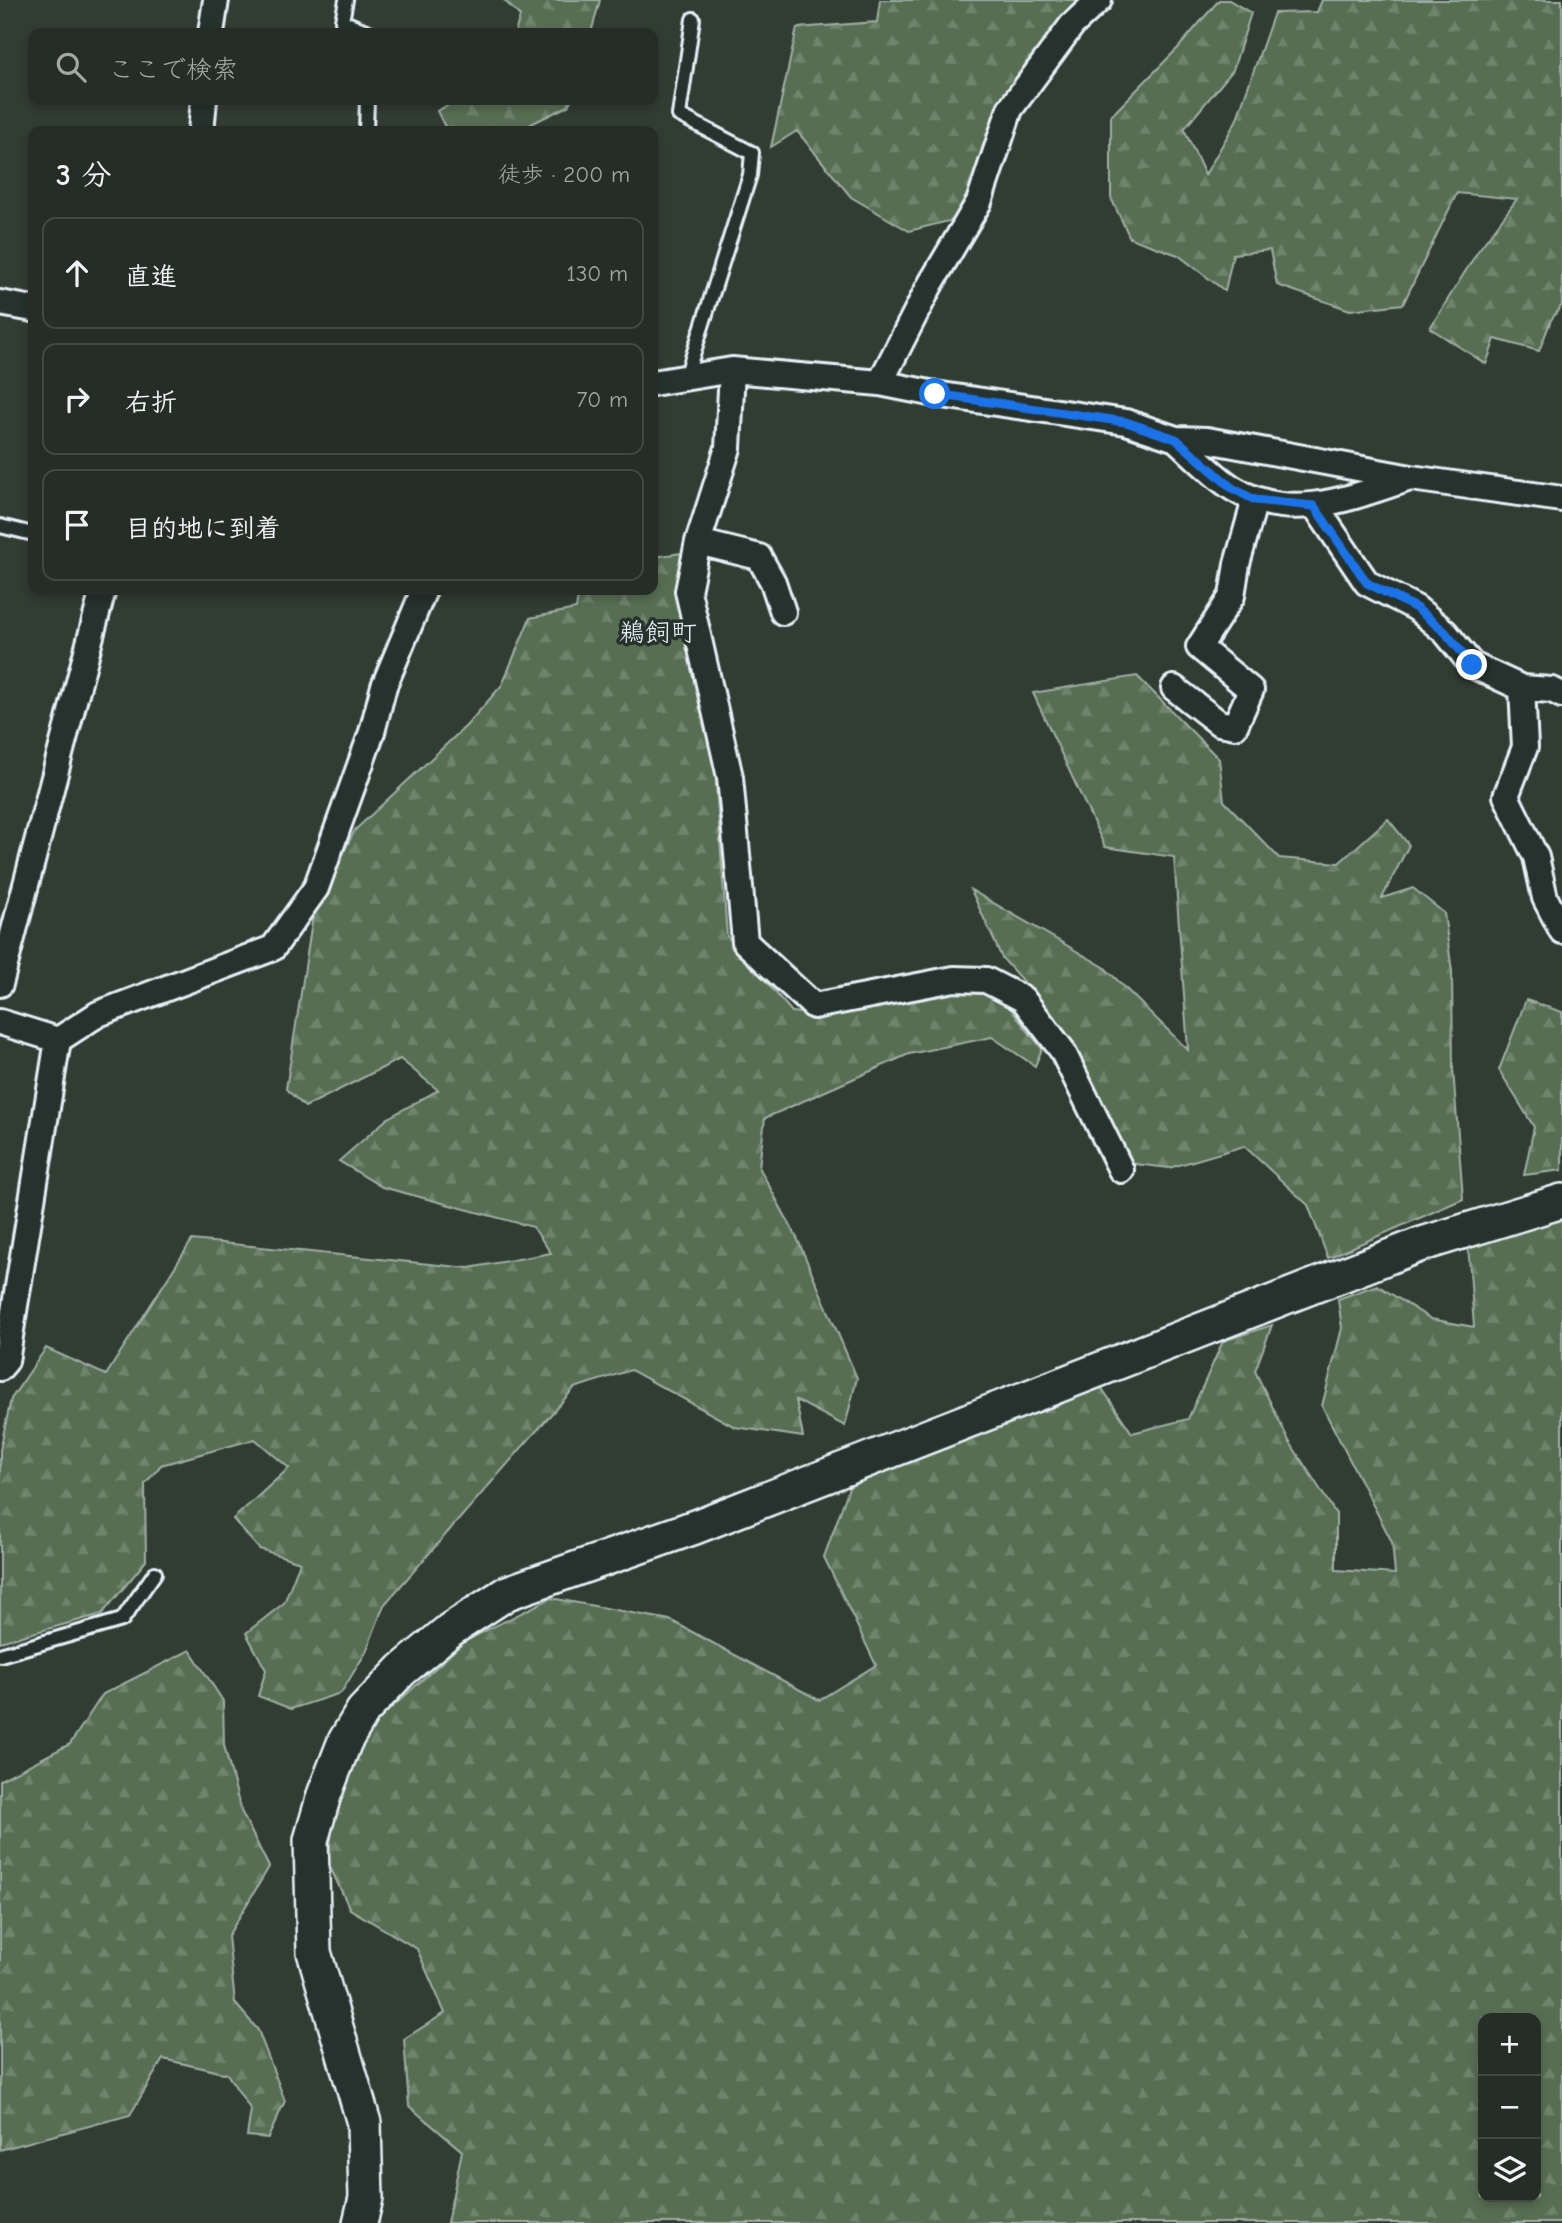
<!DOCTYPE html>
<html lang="ja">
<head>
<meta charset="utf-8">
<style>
	:root { --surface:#252d26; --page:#313932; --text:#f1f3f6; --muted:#a3a8a7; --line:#424943 }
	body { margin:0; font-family:"Comic Neue","Klee One",sans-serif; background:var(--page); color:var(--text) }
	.controls { position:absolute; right:21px; bottom:21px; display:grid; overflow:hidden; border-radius:14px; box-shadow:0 4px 10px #0003 }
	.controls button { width:63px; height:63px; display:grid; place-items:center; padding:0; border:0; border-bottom:2px solid var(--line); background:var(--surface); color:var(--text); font:35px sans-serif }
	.stop { position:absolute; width:21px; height:21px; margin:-16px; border:5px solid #1a73e8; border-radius:50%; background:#fff }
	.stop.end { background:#1a73e8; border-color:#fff; box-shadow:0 2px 7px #0008 }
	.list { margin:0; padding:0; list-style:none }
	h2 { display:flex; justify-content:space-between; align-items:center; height:91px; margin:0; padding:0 28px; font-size:30px }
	h2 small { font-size:23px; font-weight:400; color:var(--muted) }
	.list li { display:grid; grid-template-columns:46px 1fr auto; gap:21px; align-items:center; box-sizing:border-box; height:112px; margin:0 14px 14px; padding:0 14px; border:2px solid var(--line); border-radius:14px }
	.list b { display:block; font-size:26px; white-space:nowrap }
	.list em { font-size:23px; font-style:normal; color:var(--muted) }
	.icon { flex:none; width:38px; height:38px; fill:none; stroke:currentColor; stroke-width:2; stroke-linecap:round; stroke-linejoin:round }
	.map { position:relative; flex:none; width:1562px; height:2223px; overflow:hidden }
	.search { position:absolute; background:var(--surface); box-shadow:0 4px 10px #0003; left:28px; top:28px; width:630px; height:77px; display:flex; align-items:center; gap:18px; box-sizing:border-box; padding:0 24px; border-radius:14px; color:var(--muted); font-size:26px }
	.panel { position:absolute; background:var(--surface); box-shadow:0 4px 10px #0003; left:28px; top:126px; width:630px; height:469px; border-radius:14px }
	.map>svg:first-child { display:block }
	.forest { fill:url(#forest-firs); stroke:#a0b0a5; stroke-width:2; fill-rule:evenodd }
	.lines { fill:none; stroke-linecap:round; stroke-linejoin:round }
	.lane-casing { stroke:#e8f1f8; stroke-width:18 }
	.street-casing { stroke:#e8f1f8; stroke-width:30 }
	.secondary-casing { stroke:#e8f1f8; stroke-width:38 }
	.lane { stroke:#26332d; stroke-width:12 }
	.street { stroke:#26332d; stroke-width:24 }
	.secondary { stroke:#26332d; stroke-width:33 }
	.route { stroke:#1a73e8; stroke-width:9 }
	.labels { text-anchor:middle; stroke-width:7; stroke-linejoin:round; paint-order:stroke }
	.quarter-label { font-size:26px; fill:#e8f1f8; stroke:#26332d }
</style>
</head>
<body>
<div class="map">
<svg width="1562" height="2223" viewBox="0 0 1562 2223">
	<defs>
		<pattern id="forest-firs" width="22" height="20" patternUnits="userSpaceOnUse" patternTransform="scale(1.75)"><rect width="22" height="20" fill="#586e52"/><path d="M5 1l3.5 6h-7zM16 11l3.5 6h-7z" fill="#70836c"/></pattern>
	</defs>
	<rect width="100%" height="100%" fill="#313c33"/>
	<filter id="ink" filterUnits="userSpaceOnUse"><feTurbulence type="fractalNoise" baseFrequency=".0143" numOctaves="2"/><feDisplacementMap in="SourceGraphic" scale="14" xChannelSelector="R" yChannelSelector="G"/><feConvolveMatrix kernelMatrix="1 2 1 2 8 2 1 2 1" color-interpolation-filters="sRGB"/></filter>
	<g filter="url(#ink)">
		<!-- forest -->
		<path class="forest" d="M504 0H600L591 33H515L520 16Z
			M880 0H1089L988 161 957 219 909 231 851 197 797 131 771 147 797 28 877 22Z
			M1219 0H1229L1251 13 1233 70 1184 129 1205 175 1236 121 1274 13 1317 12 1322 0H1562V305L1551 320 1539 351 1495 339 1486 364 1430 328 1478 251 1517 199 1457 193 1403 304 1350 310 1277 285 1270 250 1233 254 1225 291 1178 255 1130 238 1111 198V116L1178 48Z
			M458 100H571L568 106 517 131H447L437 111Z
			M682 553 684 618 714 756 727 936 792 1012 829 1016 959 989 1002 998 1042 1049 1035 1066 992 1037 909 1054 765 1118 759 1167 797 1238 857 1378 845 1426 796 1400 803 1437 735 1427 631 1370 574 1388 384 1605 366 1652 341 1693 291 1709 258 1696 266 1670 246 1633 284 1603 300 1562 259 1549 233 1519 289 1468 255 1439 161 1465 145 1484 146 1561 102 1614 0 1642V1450L11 1399 46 1348 106 1375 192 1240 469 1268 551 1253 533 1227 382 1187 339 1161 388 1118 438 1090 400 1059 305 1107 286 1089 314 909 355 830 467 725 502 685 530 618 576 609 579 590H653V557Z
			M1137 676 1219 759 1224 801 1279 858 1339 863 1388 819 1409 845 1382 898 1413 888 1444 913 1452 971 1453 1069 1463 1199 1328 1258 1308 1205 1244 1146 1169 1168 1127 1163 1048 1009 1002 958 971 890 1104 967 1188 1050 1174 857 1105 847 1033 693Z
			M1526 1000 1562 1012V1170L1524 1175 1534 1127 1499 1070Z
			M1541 1219 1562 1220V2223H447L462 2151 409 2106 404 2039 445 2013 417 1949 350 1909 328 1863 335 1807 367 1730 465 1641 551 1598 670 1620 819 1700 876 1665 824 1557 850 1485 963 1433 1099 1384 1132 1433 1188 1419 1223 1341 1272 1325 1255 1371 1289 1441 1336 1514V1570L1395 1574 1392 1542 1322 1406 1342 1328 1338 1299 1377 1285 1431 1319 1474 1327 1468 1244ZM1483 2018H1536V2197H1483Z
			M190 1650 223 1701 224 1745 241 1811 269 1867 228 1936 235 2003 258 2030 285 2101 268 2138 247 2136 251 2110 227 2074 163 2059 130 2115 0 2150V1780L70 1744 103 1694Z"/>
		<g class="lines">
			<defs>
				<path id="lane" d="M346 0 342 21 371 33
					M366 131 367 100
					M686 377 750 175 752 153 679 115 693 19
					M0 526 33 534
					M0 1655 122 1620 155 1573"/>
				<path id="street" d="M211 33 216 0
					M201 131 204 100
					M0 303 33 309
					M732 370 728 448 698 542 688 591 730 777 745 942 814 1006 954 979 986 980 1023 999 1062 1050 1121 1170
					M653 383 732 370 880 383 935 394 1126 422 1176 439 1207 440 1411 478 1562 499
					M880 383 930 285 979 202 1010 109 1072 25 1099 0
					M1176 439C1194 455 1213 476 1234 489 1290 523 1350 498 1407 479
					M1315 506 1367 583 1416 608 1445 632 1472 665 1522 688 1552 690 1562 695
					M698 542 759 557 773 582 783 612
					M1174 688 1219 723 1235 726 1251 690 1199 647 1232 596 1237 564 1255 500
					M1522 688 1525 747 1506 796 1536 857 1545 898 1562 931
					M0 984 103 590
					M0 1022 58 1040
					M0 1368 6 1361 58 1040 98 1014 273 948 316 888 372 732 384 686 424 590"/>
				<path id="secondary" d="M360 2223 366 2198 364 2123 314 1952 311 1840 324 1795 345 1741 363 1711 402 1670 450 1630 507 1593 695 1527 1419 1245 1562 1201"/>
			</defs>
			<!-- lane casing -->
			<use href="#lane" class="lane-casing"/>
			<!-- street casing -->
			<use href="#street" class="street-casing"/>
			<!-- secondary casing -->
			<use href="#secondary" class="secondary-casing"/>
			<!-- lane -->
			<use href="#lane" class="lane"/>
			<!-- street -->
			<use href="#street" class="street"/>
			<!-- secondary -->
			<use href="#secondary" class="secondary"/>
		</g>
	</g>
	<g class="lines" filter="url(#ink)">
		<!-- route -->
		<path class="route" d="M935 394 1126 422 1176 439 1232 488 1255 500 1314 506 1367 583 1416 608 1445 632 1472 665"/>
	</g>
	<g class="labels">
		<!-- quarter labels -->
		<g class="quarter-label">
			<text x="658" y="641">鵜飼町</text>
		</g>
	</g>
</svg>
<div class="controls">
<button>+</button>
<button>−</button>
<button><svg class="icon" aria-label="layers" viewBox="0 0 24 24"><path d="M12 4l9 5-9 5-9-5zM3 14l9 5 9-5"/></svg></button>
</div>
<div class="stop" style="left:935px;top:394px"></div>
<div class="stop end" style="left:1472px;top:665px"></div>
<div class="search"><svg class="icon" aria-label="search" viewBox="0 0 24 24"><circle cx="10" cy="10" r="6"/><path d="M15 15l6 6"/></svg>ここで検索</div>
<section class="panel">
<h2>3 分<small>徒歩 · 200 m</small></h2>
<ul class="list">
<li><svg class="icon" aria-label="ahead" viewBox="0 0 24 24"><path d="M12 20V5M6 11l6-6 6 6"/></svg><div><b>直進</b></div><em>130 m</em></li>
<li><svg class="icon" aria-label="right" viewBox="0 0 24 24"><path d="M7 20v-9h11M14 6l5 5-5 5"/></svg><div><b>右折</b></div><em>70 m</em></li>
<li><svg class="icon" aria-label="arrive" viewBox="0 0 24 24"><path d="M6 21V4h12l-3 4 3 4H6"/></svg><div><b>目的地に到着</b></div></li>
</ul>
</section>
</div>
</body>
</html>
